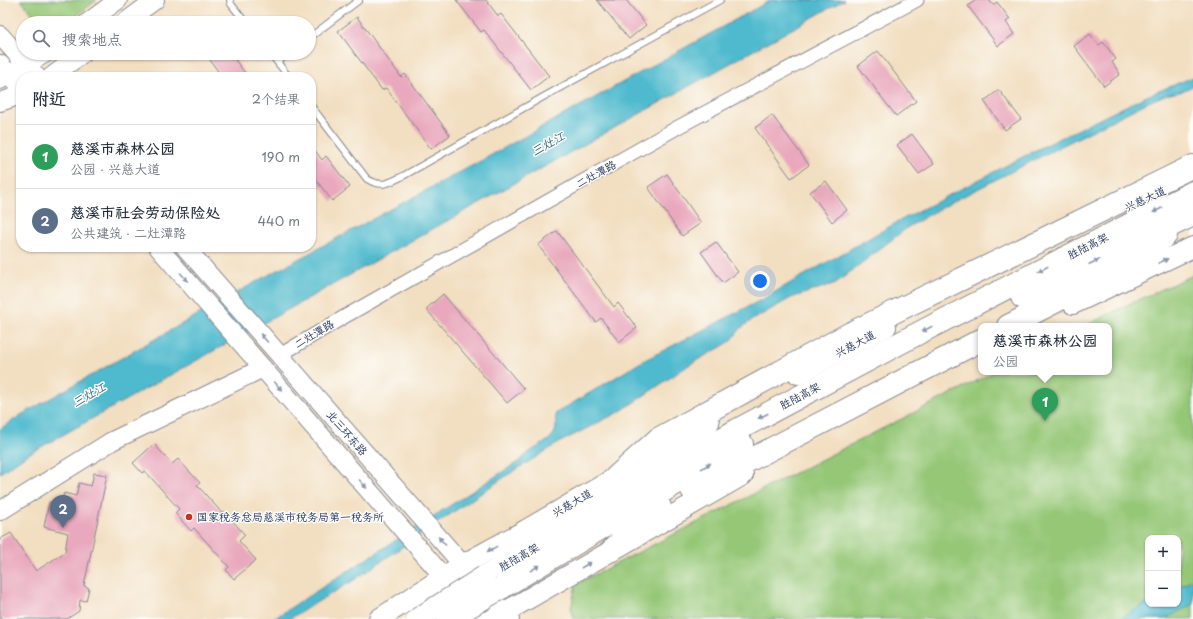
<!DOCTYPE html>
<html lang="zh">
<head>
<meta charset="utf-8">
<style>
	:root { --surface:#fff; --page:#f2f2f3; --text:#1f2937; --muted:#747a83; --line:#e0e1e3; --accent:#c8321e }
	body { margin:0; font-family:"Playpen Sans","LXGW WenKai TC",sans-serif; background:var(--page); color:var(--text) }
	.controls { position:absolute; right:12px; bottom:12px; display:grid; overflow:hidden; border-radius:8px; box-shadow:0 1px 3px #0004 }
	.controls button { width:36px; height:36px; display:grid; place-items:center; padding:0; border:0; border-bottom:1px solid var(--line); background:var(--surface); color:var(--text); font:20px sans-serif }
	.you { position:absolute; left:760px; top:281px; width:14px; height:14px; margin:-10px; border:3px solid #fff; border-radius:50%; background:#1a73e8; box-shadow:0 0 0 6px #1a73e833 }
	.badge { display:grid; place-items:center; width:26px; height:26px; border-radius:50%; background:var(--accent); color:#fff; font-size:13px; font-weight:700 }
	.pin { position:absolute; translate:-50% -33px; filter:drop-shadow(0 1px 2px #0008) }
	.pin::after { content:''; position:absolute; top:21px; width:14px; height:12px; background:inherit; clip-path:polygon(0 0,100% 0,50% 100%) }
	.popup { position:absolute; left:978px; top:323px; width:134px; height:52px; box-sizing:border-box; display:grid; place-content:center; border-radius:8px; background:var(--surface); filter:drop-shadow(0 1px 3px #0005); font-size:13px; white-space:nowrap; color:var(--muted) }
	.popup b { font-size:15px; color:var(--text) }
	.popup::after { content:''; position:absolute; left:50%; top:100%; margin-left:-8px; border:8px solid transparent; border-top-color:var(--surface) }
	.list { margin:0; padding:0; list-style:none }
	h2 { display:flex; justify-content:space-between; align-items:center; height:52px; margin:0; padding:0 16px; font-size:17px }
	h2 small { font-size:13px; font-weight:400; color:var(--muted) }
	.list li { display:grid; grid-template-columns:26px 1fr auto; gap:12px; align-items:center; box-sizing:border-box; height:64px; padding:0 16px; border-top:1px solid var(--line) }
	.list b { display:block; font-size:15px; white-space:nowrap }
	.list p { margin:0; font-size:13px; white-space:nowrap; color:var(--muted) }
	.list em { font-size:13px; font-style:normal; color:var(--muted) }
	.icon { flex:none; width:22px; height:22px; fill:none; stroke:currentColor; stroke-width:2; stroke-linecap:round; stroke-linejoin:round }
	.map { position:relative; flex:none; width:1193px; height:619px; overflow:hidden }
	.search { position:absolute; background:var(--surface); box-shadow:0 1px 3px #0004; left:16px; top:16px; width:300px; height:44px; display:flex; align-items:center; gap:10px; box-sizing:border-box; padding:0 14px; border-radius:22px; color:var(--muted); font-size:15px }
	.panel { position:absolute; background:var(--surface); box-shadow:0 1px 3px #0004; left:16px; top:72px; width:300px; height:180px; border-radius:16px }
	.map>svg:first-child { display:block }
	.green { fill:#95c777; stroke:#587b6a; fill-rule:evenodd }
	.water { fill:#50bace; stroke:#367496 }
	.building { fill:#e9a8bd }
	.lines { fill:none; stroke-linecap:round; stroke-linejoin:round }
	.lane-casing { stroke:#86868f; stroke-width:8 }
	.street-casing { stroke:#86868f; stroke-width:15 }
	.secondary-casing { stroke:#86868f; stroke-width:20 }
	.primary-casing { stroke:#86868f; stroke-width:22 }
	.highway-casing { stroke:#86868f; stroke-width:24 }
	.lane { stroke:#fff; stroke-width:6 }
	.street { stroke:#fff; stroke-width:13 }
	.secondary { stroke:#fff; stroke-width:18 }
	.primary { stroke:#fff; stroke-width:20 }
	.highway { stroke:#fff; stroke-width:22 }
	.highway-bridge-casing { stroke:#86868f; stroke-width:24; stroke-linecap:butt }
	.highway-bridge { stroke:#fff; stroke-width:22 }
	.oneway { fill:#8d97ae }
	.poi-dot { fill:#c8321e; stroke:#fdfcf7; stroke-width:1.5 }
	.labels { text-anchor:middle; stroke-width:3; stroke-linejoin:round; paint-order:stroke }
	.street-label { font-size:11px; fill:#1b2f5e; stroke:#fdfcf7 }
	.poi-label { font-size:11px; fill:#1b2f5e; stroke:#fdfcf7; text-anchor:start }
	.water-label { font-size:12px; font-style:italic; fill:#2e6085; stroke:#fdfcf7 }
</style>
</head>
<body>
<div class="map">
<svg width="1193" height="619" viewBox="0 0 1193 619">
	<rect width="100%" height="100%" fill="#fdfcf7"/>
	<filter id="ink" filterUnits="userSpaceOnUse"><feTurbulence type="fractalNoise" baseFrequency=".025" numOctaves="2"/><feDisplacementMap in="SourceGraphic" scale="8" xChannelSelector="R" yChannelSelector="G"/><feConvolveMatrix kernelMatrix="1 2 1 2 8 2 1 2 1" color-interpolation-filters="sRGB"/></filter>
	<filter id="wash" filterUnits="userSpaceOnUse"><feTurbulence type="fractalNoise" baseFrequency=".012" numOctaves="4" result="noise"/><feDisplacementMap in="SourceGraphic" scale="16" xChannelSelector="R" yChannelSelector="G"/><feGaussianBlur stdDeviation="0.9" result="paint"/><feColorMatrix in="noise" values="0 0 0 0 0 0 0 0 0 0 0 0 0 0 0 0 0 1.4 0 .05"/><feComposite in="paint" operator="in"/></filter>
	<g filter="url(#wash)">
		<rect width="100%" height="100%" fill="#f2dec0"/>
		<!-- green -->
		<path class="green" d="M21 0H97L67 23H40Z
			M1193 275V619H574L571 608 576 584 994 372H1109V326H1085L1127 305ZM1148 538H1178V604H1148Z"/>
		<!-- water -->
		<path class="water" d="M771 0H844L25 456 0 473V429L21 415 261 279 477 163Z
			M1193 77V86L1180 92 1165 95 1144 104 948 204 908 227 836 283 791 298 752 320 741 328 731 341 721 347 692 363 621 411 562 441 506 476 354 580 289 619H273L521 460C530 448 548 445 555 432 557 427 555 418 556 413L643 361 759 301 901 220 1038 149 1142 98Z
			M1193 579V604L1165 619H1118L1148 603V604H1178V587Z"/>
		<g id="blocks">
			<!-- building -->
			<path class="building" d="M456 0H486L498 16 501 14 549 76 531 90 484 30 481 32Z
				M597 0H626L646 25 629 39Z
				M976 0H989L993 5 997 2 1010 19 1006 22 1014 34 998 46 968 6Z
				M357 17 401 77 405 74 450 135 431 149 386 88 382 90 338 31Z
				M1090 34 1099 45 1103 42 1116 59 1112 62 1120 74 1104 86 1074 46Z
				M878 51 916 101 896 116 858 66Z
				M205 53H230L248 77H222Z
				M999 90 1021 119 1005 130 984 101Z
				M772 115 809 165 791 178 755 128Z
				M912 134 934 164 919 174 897 145Z
				M311 145 322 160 326 156 350 187 332 201 311 173Z
				M667 174 701 223 682 236 648 187Z
				M826 181 847 210 832 222 810 192Z
				M557 231 614 307 618 303 637 328 619 342 601 318 596 322 538 245Z
				M716 242 738 272 723 283 701 252Z
				M443 294 524 389 507 403 426 309Z
				M154 444 172 464 178 459 200 483 197 485 222 513 224 511 245 535 239 541 256 560 234 579 226 570 229 567 194 528 191 531 175 513 179 509 145 471 142 473 133 463Z
				M94 473 107 475 84 586 89 588 86 601 80 600 79 611 67 619H0V539L11 533 36 571 65 552 68 533 44 527 49 502 61 505 64 493 76 496 79 483 91 486Z"/>
		</g>
	</g>
	<g filter="url(#ink)">
		<use href="#blocks" fill-opacity="0" stroke="#86868f" stroke-width="1"/>
		<g class="lines">
			<defs>
				<path id="lane" d="M230 0 231 4 246 23
					M309 38 359 0
					M270 53 289 77
					M277 62 289 53
					M311 106 367 179C382 188 389 183 403 176L545 96 720 0"/>
				<path id="street" d="M280 355 344 317 680 126 917 0"/>
				<path id="secondary" d="M87 23 118 0
					M124 23 155 0
					M0 35 37 77
					M0 64 21 88
					M51 77 83 53
					M0 80 46 53
					M0 102 21 95
					M158 247 480 619
					M185 247 510 619
					M0 511 112 441 263 368"/>
				<path id="primary" d="M1073 304 1193 247
					M798 374 886 327
					M379 619 462 565 526 530 709 423
					M493 619 743 475"/>
				<path id="highway" d="M1022 297 1193 215
					M1008 326 1142 257 1166 235
					M616 477 658 439 849 334 1193 166
					M692 490 981 340
					M612 550 649 513 660 507
					M484 577 737 430 915 335 1193 192
					M501 588 742 444"/>
			</defs>
			<!-- lane casing -->
			<use href="#lane" class="lane-casing"/>
			<!-- street casing -->
			<use href="#street" class="street-casing"/>
			<!-- secondary casing -->
			<use href="#secondary" class="secondary-casing"/>
			<!-- primary casing -->
			<use href="#primary" class="primary-casing"/>
			<!-- highway casing -->
			<use href="#highway" class="highway-casing"/>
			<!-- lane -->
			<use href="#lane" class="lane"/>
			<!-- street -->
			<use href="#street" class="street"/>
			<!-- secondary -->
			<use href="#secondary" class="secondary"/>
			<!-- primary -->
			<use href="#primary" class="primary"/>
			<!-- highway -->
			<use href="#highway" class="highway"/>
			<defs>
				<path id="highway-bridge" d="M418 619 484 577
					M448 619 501 588"/>
			</defs>
			<!-- highway-bridge casing -->
			<use href="#highway-bridge" class="highway-bridge-casing"/>
			<!-- highway-bridge -->
			<use href="#highway-bridge" class="highway-bridge"/>
		</g>
		<!-- one-way arrows -->
		<defs><path id="oneway-solid" d="M-6-.8H1V-3.2L6.5 0L1 3.2V.8H-6Z"/></defs>
		<g class="oneway">
			<use href="#oneway-solid" transform="translate(1158 210) rotate(153)"/>
			<use href="#oneway-solid" transform="translate(1163 261) rotate(-25)"/>
			<use href="#oneway-solid" transform="translate(1094 262) rotate(-25)"/>
			<use href="#oneway-solid" transform="translate(1043 269) rotate(153)"/>
			<use href="#oneway-solid" transform="translate(184 277) rotate(49)"/>
			<use href="#oneway-solid" transform="translate(927 329) rotate(153)"/>
			<use href="#oneway-solid" transform="translate(264 338) rotate(-131)"/>
			<use href="#oneway-solid" transform="translate(278 386) rotate(49)"/>
			<use href="#oneway-solid" transform="translate(763 416) rotate(152)"/>
			<use href="#oneway-solid" transform="translate(706 466) rotate(-31)"/>
			<use href="#oneway-solid" transform="translate(363 484) rotate(49)"/>
			<use href="#oneway-solid" transform="translate(442 541) rotate(-131)"/>
			<use href="#oneway-solid" transform="translate(492 549) rotate(151)"/>
			<use href="#oneway-solid" transform="translate(586 565) rotate(-30)"/>
			<use href="#oneway-solid" transform="translate(535 568) rotate(-31)"/>
		</g>
	</g>
	<!-- markers -->
	<circle class="poi-dot" cx="189" cy="517" r="4"/>
	<g class="labels">
		<!-- street labels -->
		<g class="street-label">
			<text transform="translate(596 174) rotate(-29)" y="4">二灶潭路</text>
			<text transform="translate(1145 199) rotate(-25)" y="4">兴慈大道</text>
			<text transform="translate(1088 246) rotate(-27)" y="4">胜陆高架</text>
			<text transform="translate(314 334) rotate(-31)" y="4">二灶潭路</text>
			<text transform="translate(855 344) rotate(-28)" y="4">兴慈大道</text>
			<text transform="translate(800 396) rotate(-28)" y="4">胜陆高架</text>
			<text transform="translate(347 433) rotate(49)" y="4">北三环东路</text>
			<text transform="translate(572 503) rotate(-30)" y="4">兴慈大道</text>
			<text transform="translate(519 557) rotate(-30)" y="4">胜陆高架</text>
		</g>
		<!-- poi labels -->
		<g class="poi-label">
			<text x="197" y="521">国家税务总局慈溪市税务局第一税务所</text>
		</g>
		<!-- water labels -->
		<g class="water-label">
			<text transform="translate(548 144) rotate(-29)" y="4">三灶江</text>
			<text transform="translate(89 395) rotate(-30)" y="4">三灶江</text>
		</g>
	</g>
</svg>
<div class="controls">
<button>+</button>
<button>−</button>
</div>
<div class="you"></div>
<div class="pin badge" style="left:1045px;top:421px;background:#2e9e5b">1</div>
<div class="popup"><b>慈溪市森林公园</b>公园</div>
<div class="pin badge" style="left:63px;top:528px;background:#5c6f8a">2</div>
<div class="search"><svg class="icon" aria-label="search" viewBox="0 0 24 24"><circle cx="10" cy="10" r="6"/><path d="M15 15l6 6"/></svg>搜索地点</div>
<section class="panel">
<h2>附近<small>2个结果</small></h2>
<ul class="list">
<li><span class="badge" style="background:#2e9e5b">1</span><div><b>慈溪市森林公园</b><p>公园 · 兴慈大道</p></div><em>190 m</em></li>
<li><span class="badge" style="background:#5c6f8a">2</span><div><b>慈溪市社会劳动保险处</b><p>公共建筑 · 二灶潭路</p></div><em>440 m</em></li>
</ul>
</section>
</div>
</body>
</html>
